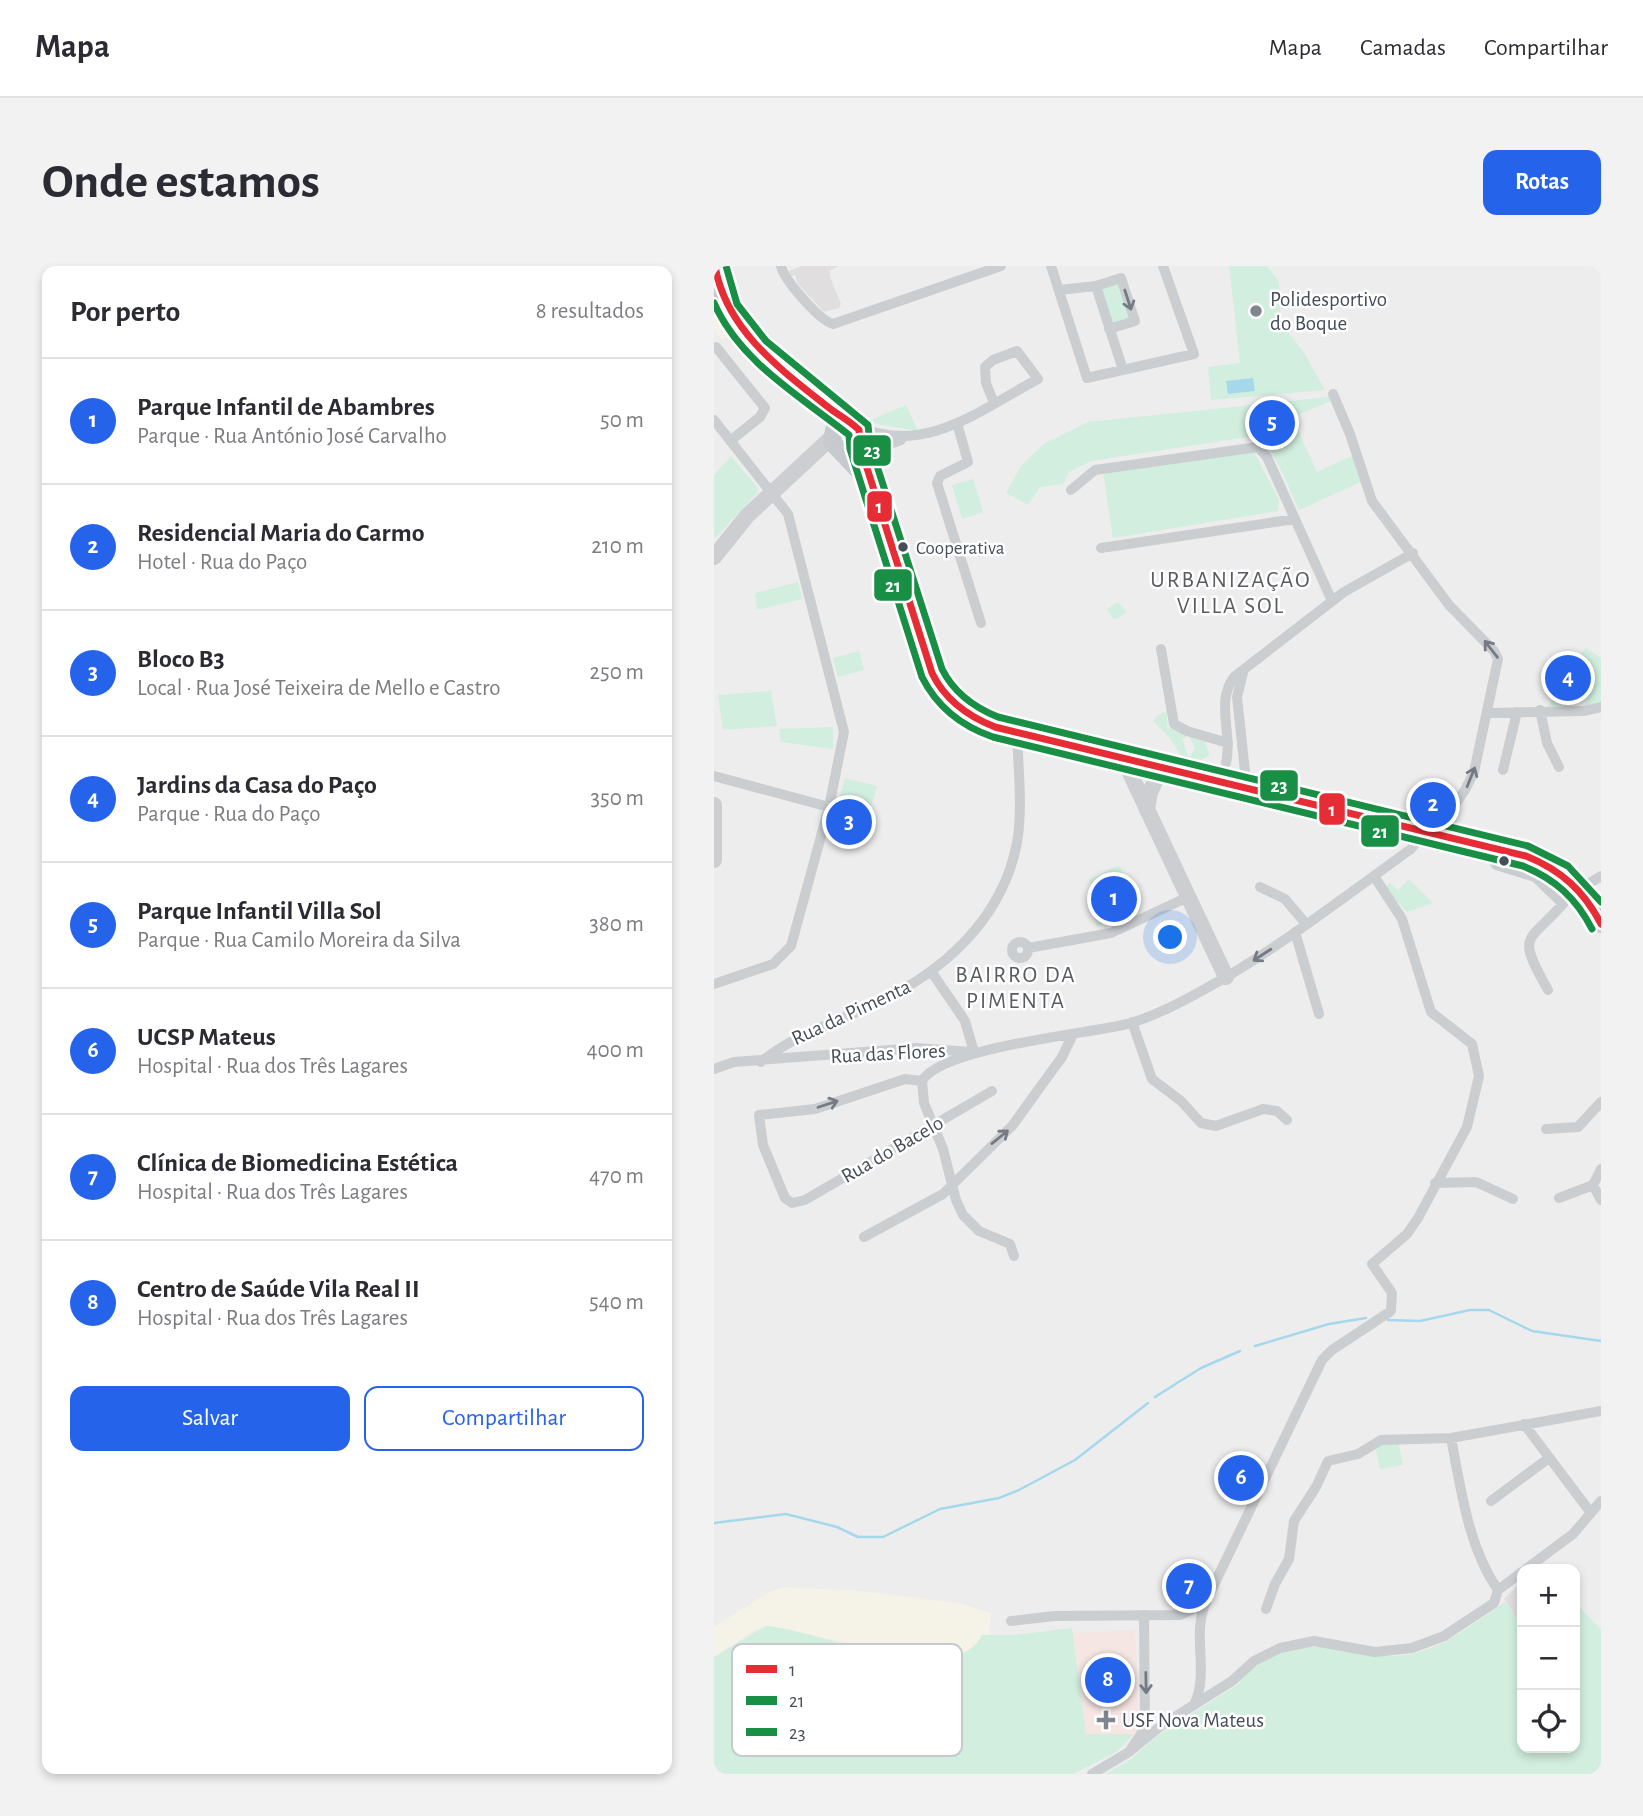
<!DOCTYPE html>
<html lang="pt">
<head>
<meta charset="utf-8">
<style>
	:root { --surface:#fff; --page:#f2f2f3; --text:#2b2b33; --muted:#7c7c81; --line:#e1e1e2; --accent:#2563eb }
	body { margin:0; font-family:"Alegreya Sans",sans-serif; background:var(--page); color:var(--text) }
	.controls { position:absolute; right:21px; bottom:21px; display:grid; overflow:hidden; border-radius:14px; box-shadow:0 4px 10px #0003 }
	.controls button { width:63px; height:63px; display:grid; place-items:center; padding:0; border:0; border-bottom:2px solid var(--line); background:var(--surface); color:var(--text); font:35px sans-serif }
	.you { position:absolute; left:457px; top:672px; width:24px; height:24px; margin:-18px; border:5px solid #fff; border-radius:50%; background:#1a73e8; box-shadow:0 0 0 10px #1a73e833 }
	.badge { display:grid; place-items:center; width:46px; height:46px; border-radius:50%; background:var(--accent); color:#fff; font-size:23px; font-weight:700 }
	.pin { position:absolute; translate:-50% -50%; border:4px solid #fff; box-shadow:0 2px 7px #0006 }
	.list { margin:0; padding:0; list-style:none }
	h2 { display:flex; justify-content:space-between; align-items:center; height:91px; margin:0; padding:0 28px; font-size:30px }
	h2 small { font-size:23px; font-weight:400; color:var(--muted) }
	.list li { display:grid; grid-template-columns:46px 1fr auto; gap:21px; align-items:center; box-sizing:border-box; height:126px; padding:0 28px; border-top:2px solid var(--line) }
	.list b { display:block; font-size:26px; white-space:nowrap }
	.list p { margin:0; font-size:23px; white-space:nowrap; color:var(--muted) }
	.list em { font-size:23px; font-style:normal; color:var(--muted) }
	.actions { display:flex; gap:14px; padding:21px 28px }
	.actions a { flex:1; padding:16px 0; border:2px solid var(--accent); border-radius:14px; text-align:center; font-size:24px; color:var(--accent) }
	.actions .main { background:var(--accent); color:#fff }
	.icon { flex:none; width:38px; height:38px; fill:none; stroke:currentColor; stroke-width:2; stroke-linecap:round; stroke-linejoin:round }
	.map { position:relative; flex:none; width:887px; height:1508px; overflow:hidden; border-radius:14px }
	header { display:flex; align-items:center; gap:42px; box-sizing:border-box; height:98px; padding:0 35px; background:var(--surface); border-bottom:2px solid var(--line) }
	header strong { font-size:33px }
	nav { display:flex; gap:38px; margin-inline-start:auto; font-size:24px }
	.intro { display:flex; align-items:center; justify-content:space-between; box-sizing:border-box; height:168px; padding:0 42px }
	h1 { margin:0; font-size:49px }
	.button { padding:18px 32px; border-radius:14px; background:var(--accent); color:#fff; font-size:24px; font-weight:700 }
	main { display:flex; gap:42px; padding:0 42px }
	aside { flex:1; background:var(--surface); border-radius:14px; box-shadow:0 4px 10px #0003 }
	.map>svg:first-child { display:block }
	.commercial { fill:#f5f2e8 }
	.education { fill:#e0dedf }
	.medical { fill:#f5e6e3 }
	.green { fill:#d1eede }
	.water { fill:#a6d8eb }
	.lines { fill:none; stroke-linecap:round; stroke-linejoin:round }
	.stream { stroke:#a6d8eb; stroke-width:2.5 }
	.street { stroke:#cbced1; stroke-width:10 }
	.secondary { stroke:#ccced2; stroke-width:16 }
	.primary { stroke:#c6c9ce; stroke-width:18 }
	.bus-1-casing { stroke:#fff; stroke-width:12 }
	.bus-2-casing { stroke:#fff; stroke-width:12 }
	.bus-3-casing { stroke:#fff; stroke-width:12 }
	.bus-1 { stroke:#e62c34; stroke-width:7 }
	.bus-2 { stroke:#198e45; stroke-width:7 }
	.bus-3 { stroke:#198e45; stroke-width:7 }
	.oneway { stroke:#747b83 }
	.poi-dot { fill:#80868d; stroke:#fff; stroke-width:2.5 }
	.bus-dot { fill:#454e59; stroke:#fff; stroke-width:2.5 }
	.labels { text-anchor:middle; stroke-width:5; stroke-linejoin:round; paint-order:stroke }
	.bus-label { font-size:19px; fill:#454e59; stroke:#fff; text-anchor:start }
	.poi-label { font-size:21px; fill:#454e59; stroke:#fff; text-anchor:start }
	.street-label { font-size:21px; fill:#454e59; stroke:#fff }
	.neighbourhood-label { font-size:23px; letter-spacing:2px; fill:#595c61; stroke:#fff }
	.key { fill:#fff; stroke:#c7cacd; stroke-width:2 }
	.key-label { font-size:19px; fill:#454e59 }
	.line-badge { stroke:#fff; stroke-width:2.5 }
	.badge-label { font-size:19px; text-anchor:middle; font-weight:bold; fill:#fff }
</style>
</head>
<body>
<header>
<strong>Mapa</strong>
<nav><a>Mapa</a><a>Camadas</a><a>Compartilhar</a></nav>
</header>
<div class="intro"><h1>Onde estamos</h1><a class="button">Rotas</a></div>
<main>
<aside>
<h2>Por perto<small>8 resultados</small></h2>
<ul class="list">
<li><span class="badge">1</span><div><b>Parque Infantil de Abambres</b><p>Parque · Rua António José Carvalho</p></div><em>50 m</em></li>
<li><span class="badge">2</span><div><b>Residencial Maria do Carmo</b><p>Hotel · Rua do Paço</p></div><em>210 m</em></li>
<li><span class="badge">3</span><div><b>Bloco B3</b><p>Local · Rua José Teixeira de Mello e Castro</p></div><em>250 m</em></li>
<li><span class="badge">4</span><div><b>Jardins da Casa do Paço</b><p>Parque · Rua do Paço</p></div><em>350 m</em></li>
<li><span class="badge">5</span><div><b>Parque Infantil Villa Sol</b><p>Parque · Rua Camilo Moreira da Silva</p></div><em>380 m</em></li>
<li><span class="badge">6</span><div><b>UCSP Mateus</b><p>Hospital · Rua dos Três Lagares</p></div><em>400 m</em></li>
<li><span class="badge">7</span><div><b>Clínica de Biomedicina Estética</b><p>Hospital · Rua dos Três Lagares</p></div><em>470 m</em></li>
<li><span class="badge">8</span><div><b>Centro de Saúde Vila Real II</b><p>Hospital · Rua dos Três Lagares</p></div><em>540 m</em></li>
</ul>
<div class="actions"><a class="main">Salvar</a><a>Compartilhar</a></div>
</aside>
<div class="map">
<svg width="887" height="1508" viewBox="0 0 887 1508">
	<rect width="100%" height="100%" fill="#eeeded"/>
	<!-- commercial -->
	<path class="commercial" d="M0 43 17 67 8 74 0 64Z
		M71 1321 147 1325 245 1337 277 1347 275 1369H268L263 1378 248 1390 219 1395 55 1360 43 1363 0 1391V1361L55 1326Z"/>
	<!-- education -->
	<path class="education" d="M88 0H124L116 5V11L127 38 125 42 110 46 84 18 81 9 77 10 75 5Z
		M808 1315V1361L790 1333Z"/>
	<!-- medical -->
	<path class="medical" d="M421 1364 425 1462 420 1468 372 1469 359 1367Z"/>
	<!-- green -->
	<path class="green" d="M515 0H553L565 16 567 57 589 85 611 124 497 134 494 101 526 97Z
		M405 15 417 53 399 59 386 21Z
		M615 131 617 135 578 151 603 206 640 189 647 216 585 244C573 220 563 178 534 171L377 195 355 206 349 218 326 221 314 239 292 227 307 200 331 177 374 156Z
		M192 139 204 165 152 156Z
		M540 186 565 234 564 245 399 272 389 206Z
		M17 190 44 222 43 227 0 273V209Z
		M259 213 269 246 248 253 238 219Z
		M84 316 88 333 43 344 41 327Z
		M404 336 413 346 400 354 393 343Z
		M872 382 887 392V439L870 442 880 411 860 400 857 410 862 413 853 440H835L853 404Z
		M145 385 150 404 124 411 119 392Z
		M57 425 63 460 9 464 4 429Z
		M453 446V461L471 468 472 472 468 473 475 492 481 483 475 469 490 474 496 489 487 494 470 495 456 472 439 455 447 447Z
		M119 461V483L67 476 65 463Z
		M131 512 163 520 157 542 125 534Z
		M405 599 426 643 415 652 382 660 375 614Z
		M695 613 719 637 693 646 671 622 676 617 684 624Z
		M684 1175 689 1199 666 1203 661 1179Z
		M791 1336 808 1361V1482H861V1336L887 1364V1508H392L417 1493 443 1470 526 1417 527 1412C572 1374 597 1378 652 1385 662 1387 675 1391 682 1390 724 1388 758 1358 791 1336Z
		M52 1360C103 1363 239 1427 268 1369H300L358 1362 372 1468H420L402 1486 359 1508H0V1391Z"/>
	<!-- water -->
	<path class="water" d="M539 112 541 125 514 128 512 115Z"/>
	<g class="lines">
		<!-- stream -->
		<path class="stream" d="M674 1054 706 1055 756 1044H775L818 1065 887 1075
			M541 1080 615 1058 652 1052
			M441 1131 487 1102 526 1085
			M0 1257 72 1248 123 1261 144 1271H169L226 1243 285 1232 305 1224 361 1194 434 1137"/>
		<!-- street -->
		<path class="street" d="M67 0C70 14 105 54 119 58L287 0
			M337 0 373 112 480 88 449 0
			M382 20 407 12 421 55 395 63
			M345 24 382 20 409 104
			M2 81 51 142 46 151 16 175
			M619 128 636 168 658 235 735 339 780 385 784 393 760 506 751 524 722 567
			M0 154 74 248 130 466 115 541 77 680 59 698 0 718
			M243 157 254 196 226 210 223 217 267 357
			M141 159C208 192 266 144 324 113L303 85 279 94 271 101 272 117 280 137
			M156 204 165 182 187 174
			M357 224 381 204 544 181 553 191 618 335
			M387 282 581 253
			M447 383 460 458 473 465 514 477
			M529 407 523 431 531 505
			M826 444 833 477 845 501
			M773 447 870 445 887 441
			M512 497C519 468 501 436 520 411L630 326 699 287
			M789 504 803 446
			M0 510 115 541
			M782 582 779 594 782 599 821 611 849 638
			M546 621 571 633 592 658
			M866 623 887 610
			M581 666 605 748
			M298 684a8 8 0 1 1 16 0a8 8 0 1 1-16 0Z
			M314 682 397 667 474 631
			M217 705 251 755 260 786
			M834 724C800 664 815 679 854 632L855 615
			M418 756 438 813 467 835 487 857 502 860 549 843 563 845 573 854
			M47 796C81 768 121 757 161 738 229 706 288 654 303 577 309 541 304 502 303 465
			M0 803 20 796 202 782 258 786
			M208 815C227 782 369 768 409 759 438 752 465 737 491 723 564 683 630 631 697 583L711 565
			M208 815 191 813 101 843 45 849 49 879 71 932 78 937 91 934 278 825
			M208 815 210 837 229 883 242 934 249 949 265 965 296 978 300 990
			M832 863 864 861 887 836
			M887 903 879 919 887 934
			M721 917 762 916 799 933
			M845 932 879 919
			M150 971 229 928 298 860 348 791 359 768
			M810 1158 877 1247
			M737 1172C747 1223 754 1281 784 1324
			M777 1235 835 1192
			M812 1303 859 1268 887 1235
			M552 1343 561 1318 575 1293 580 1255 602 1221 614 1195 644 1188 667 1174 737 1172 887 1145
			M297 1355 340 1350 466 1349 485 1340 497 1325 608 1094 618 1084 677 1045 678 1027 658 998 693 968 704 952 753 861 765 810 758 778 717 746 688 653 660 610
			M480 1439C496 1406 477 1369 492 1336
			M415 1486 448 1459 518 1415 540 1395 566 1382 600 1375 661 1386 698 1382 730 1370 780 1337 784 1324 808 1306
			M378 1508 415 1486 431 1462 430 1349"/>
		<!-- secondary -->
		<path class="secondary" d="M0 291 33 250 118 171
			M408 490 512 711
			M0 539V594
			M433 544 436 526 448 501"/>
		<!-- primary -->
		<path class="primary" d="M1 0C3 59 76 111 119 145 127 151 138 156 145 164L146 180 218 407C229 434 255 452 281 461L812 590C849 603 871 624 887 658
			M134 157 120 164 118 176 150 210"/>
		<defs>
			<path id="bus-1" d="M1 0C12 64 66 103 114 141 124 149 136 155 145 164L146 180 218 407C231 434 253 450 281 461L812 590C847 604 870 625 887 658"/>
			<path id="bus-2" d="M0 37C26 96 86 130 135 169L136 183 208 411C223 441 247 460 279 471L809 600C841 613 862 632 878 663"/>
			<path id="bus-3" d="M12 0 23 38 52 75 154 159 156 178 228 403C240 427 259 441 284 451L814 580 854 600 887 636"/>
		</defs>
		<!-- bus-1 casing -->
		<use href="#bus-1" class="bus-1-casing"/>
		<!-- bus-2 casing -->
		<use href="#bus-2" class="bus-2-casing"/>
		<!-- bus-3 casing -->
		<use href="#bus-3" class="bus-3-casing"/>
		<!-- bus-1 -->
		<use href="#bus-1" class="bus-1"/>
		<!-- bus-2 -->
		<use href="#bus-2" class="bus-2"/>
		<!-- bus-3 -->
		<use href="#bus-3" class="bus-3"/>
	</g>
	<!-- one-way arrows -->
	<defs><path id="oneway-shaft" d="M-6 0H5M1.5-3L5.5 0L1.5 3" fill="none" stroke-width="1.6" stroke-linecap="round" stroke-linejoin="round" transform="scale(1.75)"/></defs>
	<g class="oneway">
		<use href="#oneway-shaft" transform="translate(414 34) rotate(72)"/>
		<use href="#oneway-shaft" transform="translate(777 383) rotate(-128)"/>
		<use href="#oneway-shaft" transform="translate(757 511) rotate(-68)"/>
		<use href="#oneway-shaft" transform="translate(548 689) rotate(147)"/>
		<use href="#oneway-shaft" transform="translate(114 838) rotate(-18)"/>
		<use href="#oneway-shaft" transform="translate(286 871) rotate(-39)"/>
		<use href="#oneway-shaft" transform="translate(432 1417) rotate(89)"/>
	</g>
	<!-- markers -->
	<g class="poi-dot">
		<circle cx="542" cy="45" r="7"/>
		<path d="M388.5 1443.5h7v7h7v7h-7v7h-7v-7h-7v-7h7z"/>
	</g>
	<g class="bus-dot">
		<circle cx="189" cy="281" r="6"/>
		<circle cx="790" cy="595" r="6"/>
	</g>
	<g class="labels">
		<!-- bus labels -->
		<g class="bus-label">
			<text x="202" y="288">Cooperativa</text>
		</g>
		<!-- poi labels -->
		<g class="poi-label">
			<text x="556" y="40">Polidesportivo<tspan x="556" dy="24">do Boque</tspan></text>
			<text x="408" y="1461">USF Nova Mateus</text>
		</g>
		<!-- street labels -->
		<g class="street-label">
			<text transform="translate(137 746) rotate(-25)" y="7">Rua da Pimenta</text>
			<text transform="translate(174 787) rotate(-3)" y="7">Rua das Flores</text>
			<text transform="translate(178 883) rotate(-30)" y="7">Rua do Bacelo</text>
		</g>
		<!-- neighbourhood labels -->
		<g class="neighbourhood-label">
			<text x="517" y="321">URBANIZAÇÃO<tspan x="517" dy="26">VILLA SOL</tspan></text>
			<text x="302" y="716">BAIRRO DA<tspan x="302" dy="26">PIMENTA</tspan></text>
		</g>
	</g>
	<!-- legend -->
	<rect x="18" y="1378" width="230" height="112" rx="10" class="key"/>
	<rect x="32" y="1399" width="31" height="8" fill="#e62c34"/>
	<rect x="32" y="1430" width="31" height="9" fill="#198e45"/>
	<rect x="32" y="1462" width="31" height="8" fill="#198e45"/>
	<g class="key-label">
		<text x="75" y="1410">1</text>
		<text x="75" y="1441">21</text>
		<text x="75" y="1473">23</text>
	</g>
	<g class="line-badge">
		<rect x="138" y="168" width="40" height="33" rx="7" fill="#198e45"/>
		<rect x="152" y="224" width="27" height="33" rx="7" fill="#e62c34"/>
		<rect x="159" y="302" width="40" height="34" rx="7" fill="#198e45"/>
		<rect x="545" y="503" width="40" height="33" rx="7" fill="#198e45"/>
		<rect x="604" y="526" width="28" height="34" rx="7" fill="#e62c34"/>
		<rect x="646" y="548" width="40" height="34" rx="7" fill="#198e45"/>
	</g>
	<g class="badge-label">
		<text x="158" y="191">23</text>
		<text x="165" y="247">1</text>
		<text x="179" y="326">21</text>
		<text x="565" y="526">23</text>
		<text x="618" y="550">1</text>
		<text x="666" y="572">21</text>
	</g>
</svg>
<div class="controls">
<button>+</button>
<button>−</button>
<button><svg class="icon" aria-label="locate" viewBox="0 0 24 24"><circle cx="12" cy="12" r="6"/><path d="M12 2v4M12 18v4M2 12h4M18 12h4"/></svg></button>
</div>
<div class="you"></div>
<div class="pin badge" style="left:400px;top:633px">1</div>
<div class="pin badge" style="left:719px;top:539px">2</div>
<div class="pin badge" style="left:135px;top:556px">3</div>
<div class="pin badge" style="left:854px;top:412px">4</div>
<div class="pin badge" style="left:558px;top:157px">5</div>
<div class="pin badge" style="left:527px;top:1212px">6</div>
<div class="pin badge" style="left:475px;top:1320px">7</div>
<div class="pin badge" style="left:394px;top:1414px">8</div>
</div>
</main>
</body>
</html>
